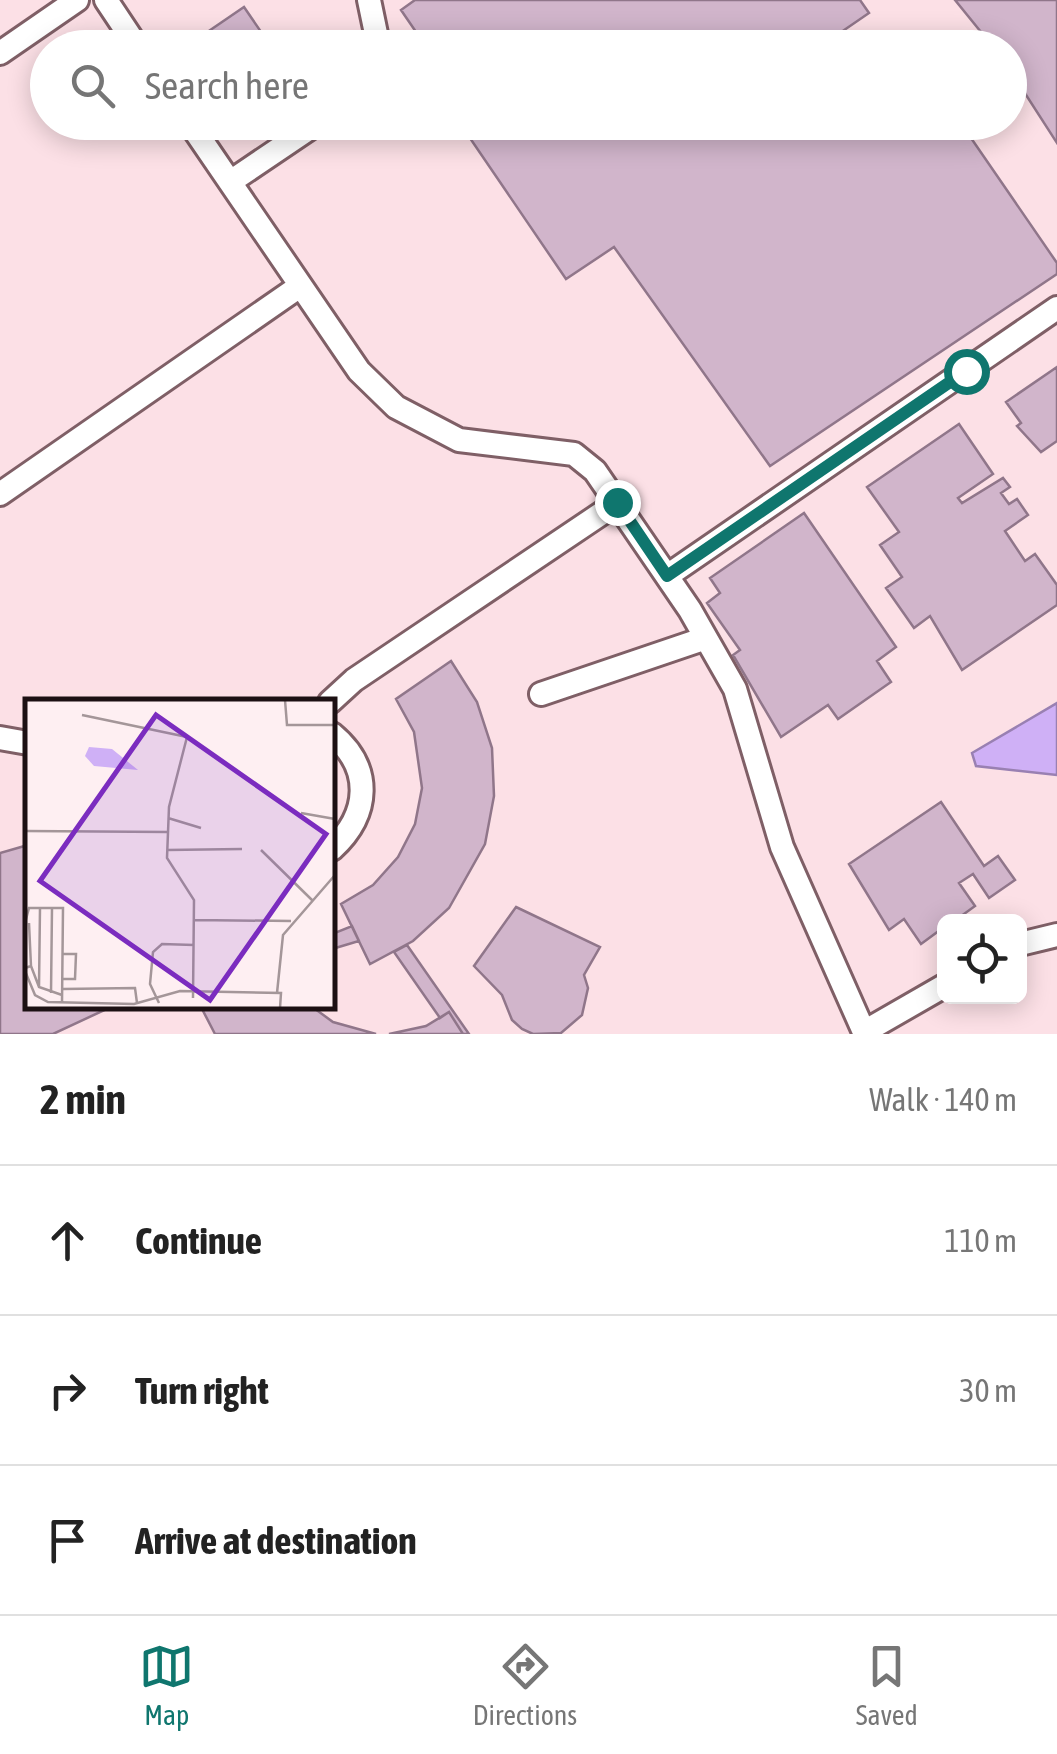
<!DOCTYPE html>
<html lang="en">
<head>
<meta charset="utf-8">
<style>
	:root { --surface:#fff; --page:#f2f2f2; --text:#222; --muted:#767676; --line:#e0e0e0; --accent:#0f766e }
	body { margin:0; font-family:"Asap Condensed",sans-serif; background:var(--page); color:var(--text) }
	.controls { position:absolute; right:30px; bottom:30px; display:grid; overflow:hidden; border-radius:15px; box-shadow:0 5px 25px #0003 }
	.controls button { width:90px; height:90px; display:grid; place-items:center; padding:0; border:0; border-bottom:2px solid var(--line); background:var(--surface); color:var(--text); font:50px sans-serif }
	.stop { position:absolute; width:30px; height:30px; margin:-22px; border:8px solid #0f766e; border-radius:50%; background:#fff }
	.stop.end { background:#0f766e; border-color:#fff; box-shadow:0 2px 10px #0008 }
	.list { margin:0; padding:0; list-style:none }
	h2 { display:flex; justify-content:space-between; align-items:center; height:130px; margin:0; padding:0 40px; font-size:42px }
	h2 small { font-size:32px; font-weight:400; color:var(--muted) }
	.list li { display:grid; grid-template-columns:65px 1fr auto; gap:30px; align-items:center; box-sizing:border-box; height:150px; padding:0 40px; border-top:2px solid var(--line) }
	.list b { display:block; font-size:38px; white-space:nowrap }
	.list em { font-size:32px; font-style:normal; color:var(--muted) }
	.icon { flex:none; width:55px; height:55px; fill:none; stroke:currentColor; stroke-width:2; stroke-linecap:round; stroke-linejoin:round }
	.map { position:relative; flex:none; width:1057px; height:1034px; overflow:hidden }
	.search { position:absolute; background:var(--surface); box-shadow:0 5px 25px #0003; left:30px; right:30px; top:30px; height:110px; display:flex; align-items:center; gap:25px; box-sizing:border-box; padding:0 35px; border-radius:55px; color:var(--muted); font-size:38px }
	.sheet { height:580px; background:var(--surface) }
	nav { display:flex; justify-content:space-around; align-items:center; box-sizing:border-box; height:140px; border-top:2px solid var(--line); background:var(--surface); font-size:28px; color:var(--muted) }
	nav a { display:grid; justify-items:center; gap:5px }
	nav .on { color:var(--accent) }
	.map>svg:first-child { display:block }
	.built { fill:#fce0e6; fill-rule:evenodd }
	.water { fill:#cfb0f6; stroke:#9980b2; stroke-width:2.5 }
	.building { fill:#d1b5cb; stroke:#90768a; stroke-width:2.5 }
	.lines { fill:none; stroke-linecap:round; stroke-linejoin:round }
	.minor-casing { stroke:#7f5f66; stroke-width:28 }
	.minor { stroke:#fff; stroke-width:22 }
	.route { stroke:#0f766e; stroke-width:12 }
	.inset-road { fill:none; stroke:#a49699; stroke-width:2.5 }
	.view { fill:#7b2cbf; fill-opacity:0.15; stroke:#7b2cbf; stroke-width:5 }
	.inset-edge { fill:none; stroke:#1c1013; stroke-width:5 }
</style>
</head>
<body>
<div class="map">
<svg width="1057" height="1034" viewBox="0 0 1057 1034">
	<rect width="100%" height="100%" fill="#feeff2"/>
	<!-- built -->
	<path class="built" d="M0 0H1057V1034H0ZM48 48H1010V122H48ZM28 702H332V1006H28ZM944 922H1020V996H944Z"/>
	<!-- water -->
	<path class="water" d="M1057 703V775L976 766 972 753Z"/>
	<!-- building -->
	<path class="building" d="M415 0H860L869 13 818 48H427L401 10Z
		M955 0H1057V143L1010 70V48H994Z
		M244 7 272 48H184Z
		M459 122H960L1057 263V274L770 466 614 247 566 279Z
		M1057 367V441L1041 452 1017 426 1021 423 1006 402Z
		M959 424 993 474 958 498 962 503 1003 478 1010 487 1001 493 1009 504 1017 499 1028 515 1005 531 1025 561 1035 554 1057 585V605L962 670 930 616 914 628 886 588 902 577 880 545 899 532 867 487Z
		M804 513 896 647 877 661 891 682 838 719 828 705 781 737 733 655 740 650 707 603 720 593 710 578Z
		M451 661 477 702 492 748 494 796 485 844 449 908 413 941 370 964 341 904 373 885 398 857 415 824 422 788 414 732 396 699Z
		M941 802 984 866 998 856 1015 880 989 898 973 874 959 883 975 906 953 922H944V927L921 944 904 919 889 930 849 864Z
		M28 845V1006H113L53 1034H0V853Z
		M516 907 600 947 584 975 588 988 582 1015 561 1033 533 1034 522 1029 512 1020 502 995 474 966Z
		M352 926 359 941 332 949V934Z
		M407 945 469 1034H463L449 1012 440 1018 394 952Z
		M311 1006 333 1022 376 1034H215L201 1007Z
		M449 1012 463 1034H389L426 1026Z"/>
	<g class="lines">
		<defs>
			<path id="minor" d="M106 0 138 48
				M369 0 379 48
				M0 53 77 0
				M189 122 359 371 396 407 459 440 574 454 595 471 690 610 735 689 782 847 864 1032 944 986
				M230 182 319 122
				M0 494 300 286
				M667 576 1057 308
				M541 694 706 638
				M330 702 354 680 617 503
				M332 734C373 768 370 814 332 849
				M0 738 28 743
				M1020 944 1057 935"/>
		</defs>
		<!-- minor casing -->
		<use href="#minor" class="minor-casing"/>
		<!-- minor -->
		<use href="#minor" class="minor"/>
	</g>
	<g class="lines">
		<!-- route -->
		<path class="route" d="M617 502 667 576 966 371"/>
	</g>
	<!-- overview -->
	<g transform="translate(25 699)">
		<rect width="310" height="310" fill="#feeff2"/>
		<path d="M64 48 87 50 113 71 69 67 60 57Z" fill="#cfb0f6"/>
		<path class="inset-road" d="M260 1 262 26H310M57 16 162 38 144 108 142 159 169 201 168 299M276 114 310 120M143 119 176 129M0 132 143 133M142 151 217 150M236 151 288 202M169 221 266 222M0 224 4 209H38L37 304M6 267 14 288 37 296M0 269 6 267 4 224M0 272 10 296 23 303 109 305 155 292 256 294 255 309M38 280H50L51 255H38M14 288 15 209M38 290 110 289 112 304M26 294 27 209M252 294 258 236 310 176M134 304 125 285 128 253 137 245 169 246"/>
		<path class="view" d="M131 16 301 135 185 301 15 182Z"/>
		<rect width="310" height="310" class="inset-edge"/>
	</g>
</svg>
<div class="controls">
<button><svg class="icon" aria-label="locate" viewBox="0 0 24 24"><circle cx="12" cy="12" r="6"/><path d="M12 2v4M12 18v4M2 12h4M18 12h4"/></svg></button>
</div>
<div class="stop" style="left:966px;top:371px"></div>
<div class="stop end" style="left:617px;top:502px"></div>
<div class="search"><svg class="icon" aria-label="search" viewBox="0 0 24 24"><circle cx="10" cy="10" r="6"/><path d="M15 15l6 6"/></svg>Search here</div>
</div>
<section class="sheet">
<h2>2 min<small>Walk · 140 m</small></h2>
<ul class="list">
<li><svg class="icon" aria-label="ahead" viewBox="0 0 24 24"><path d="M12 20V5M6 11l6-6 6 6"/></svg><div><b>Continue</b></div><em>110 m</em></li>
<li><svg class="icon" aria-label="right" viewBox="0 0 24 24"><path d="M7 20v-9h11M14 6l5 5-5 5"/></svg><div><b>Turn right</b></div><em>30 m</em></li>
<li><svg class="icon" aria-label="arrive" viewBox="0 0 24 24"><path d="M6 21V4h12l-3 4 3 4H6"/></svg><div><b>Arrive at destination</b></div></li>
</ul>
</section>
<nav>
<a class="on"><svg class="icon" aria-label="map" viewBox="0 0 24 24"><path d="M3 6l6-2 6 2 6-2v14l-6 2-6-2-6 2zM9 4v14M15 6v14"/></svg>Map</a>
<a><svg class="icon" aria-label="directions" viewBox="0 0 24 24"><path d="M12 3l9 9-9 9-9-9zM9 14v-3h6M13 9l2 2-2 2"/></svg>Directions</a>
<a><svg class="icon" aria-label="saved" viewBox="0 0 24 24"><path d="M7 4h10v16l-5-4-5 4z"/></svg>Saved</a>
</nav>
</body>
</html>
